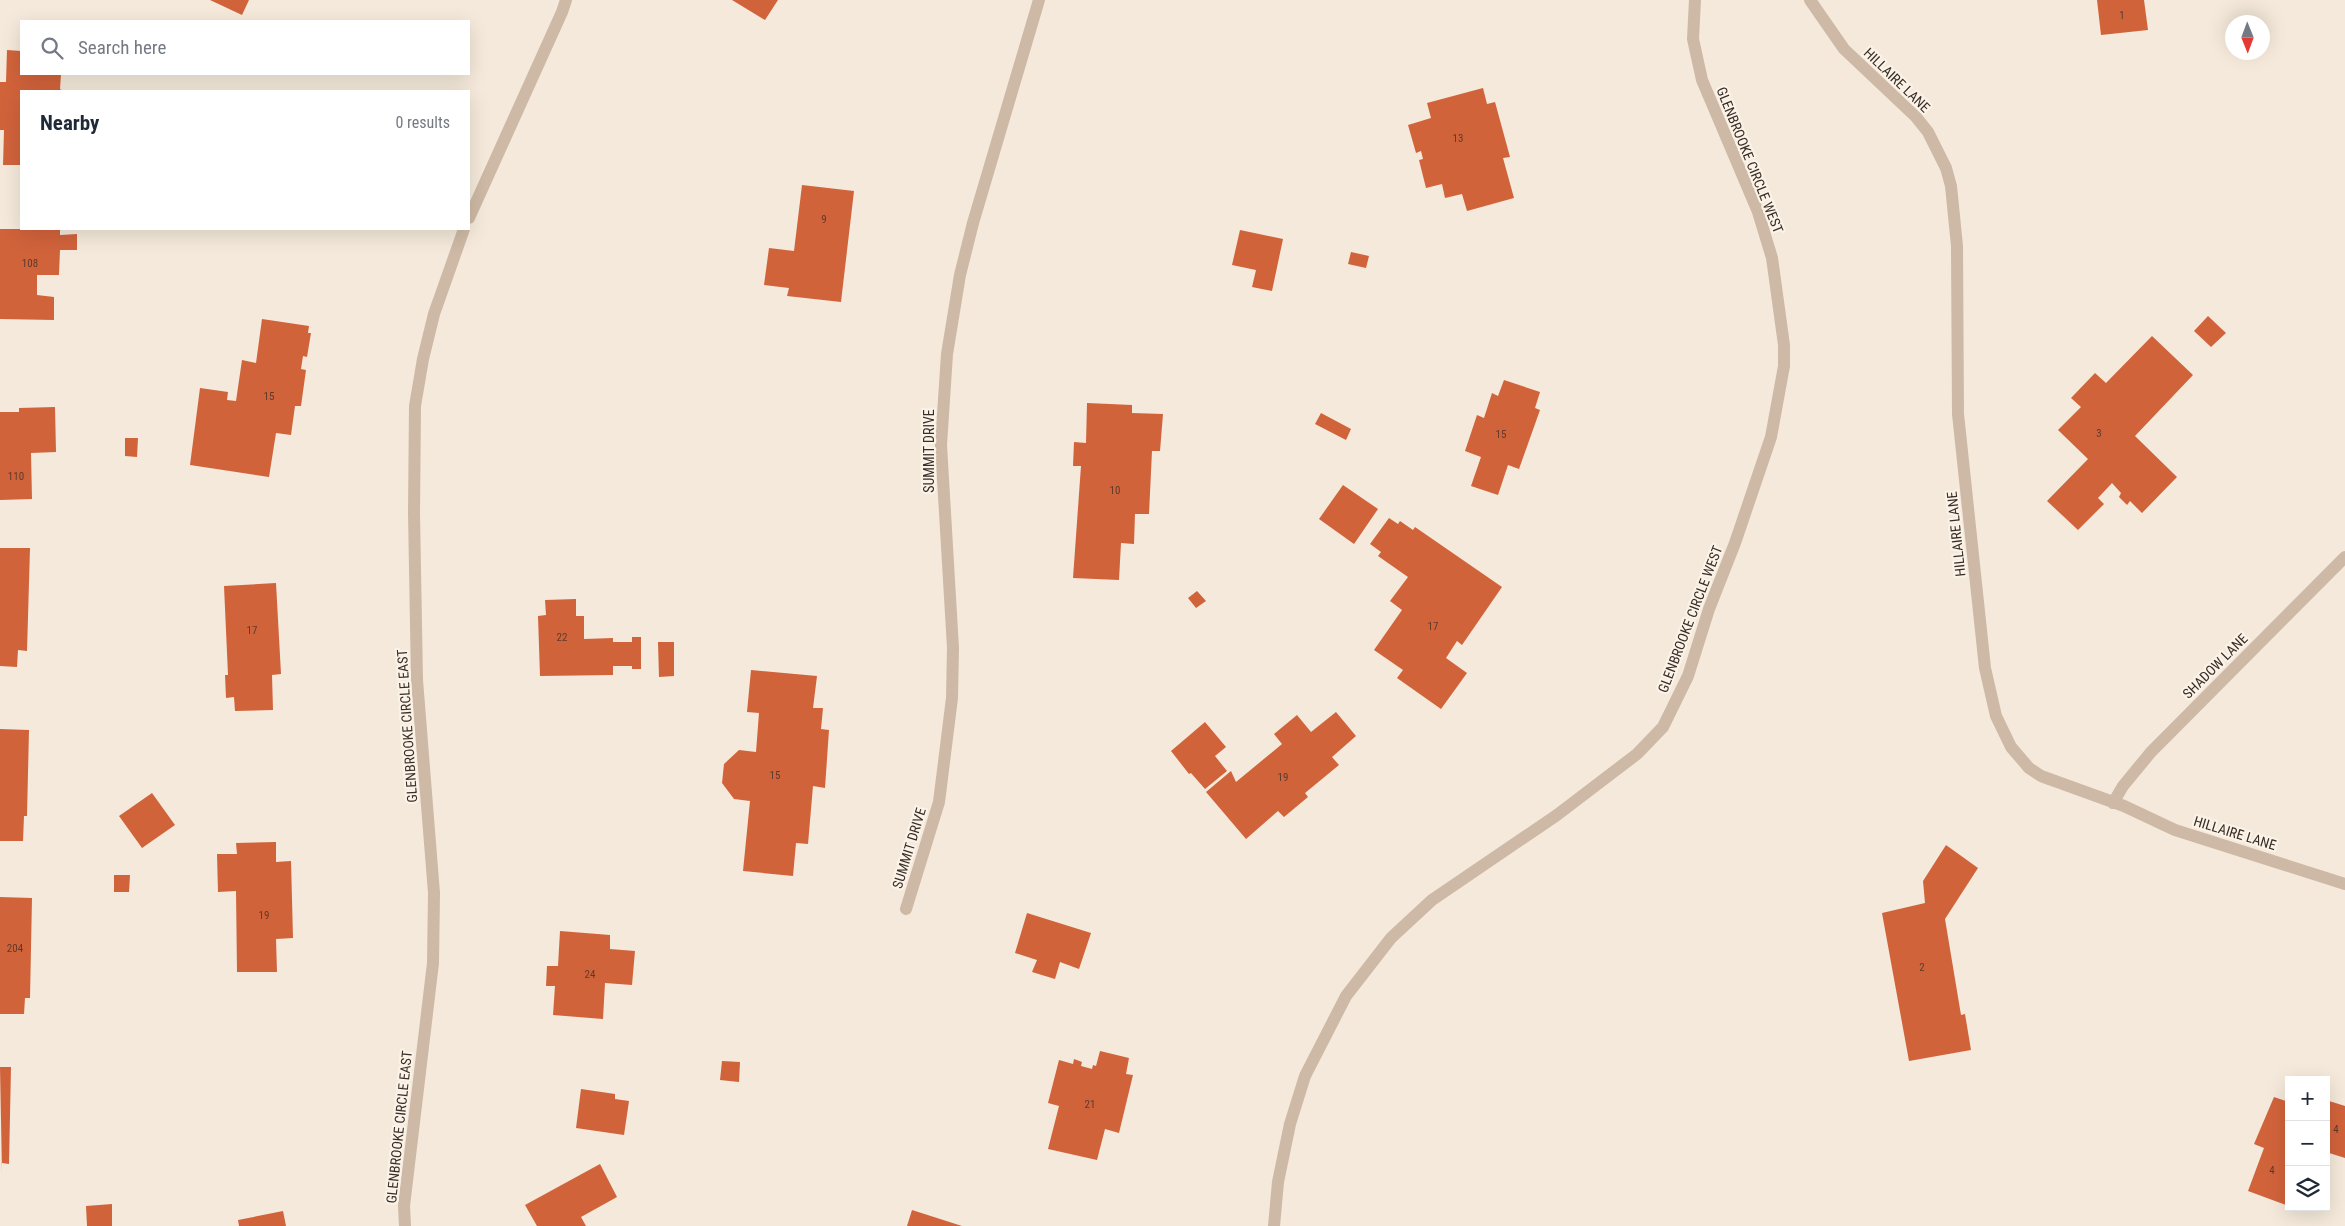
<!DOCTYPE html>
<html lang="en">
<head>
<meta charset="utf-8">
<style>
	:root { --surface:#fff; --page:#f6f6f7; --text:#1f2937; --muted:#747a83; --line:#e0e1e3 }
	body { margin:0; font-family:"Roboto Condensed",sans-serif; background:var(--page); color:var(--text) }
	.controls { position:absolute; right:15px; bottom:15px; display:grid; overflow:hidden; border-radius:0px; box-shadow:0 5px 20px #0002 }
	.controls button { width:45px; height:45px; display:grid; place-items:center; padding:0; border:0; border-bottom:1px solid var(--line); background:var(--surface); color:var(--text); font:25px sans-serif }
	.compass { position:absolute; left:2225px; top:15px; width:45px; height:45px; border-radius:50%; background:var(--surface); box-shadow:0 5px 20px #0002; rotate:179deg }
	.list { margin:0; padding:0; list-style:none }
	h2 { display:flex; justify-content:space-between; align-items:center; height:65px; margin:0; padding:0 20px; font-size:21px }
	h2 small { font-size:16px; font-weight:400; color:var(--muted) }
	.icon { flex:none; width:28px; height:28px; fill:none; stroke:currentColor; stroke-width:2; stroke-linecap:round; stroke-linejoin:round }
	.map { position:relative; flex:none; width:2345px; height:1226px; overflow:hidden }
	.search { position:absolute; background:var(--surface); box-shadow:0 5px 20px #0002; left:20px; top:20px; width:450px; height:55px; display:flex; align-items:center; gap:12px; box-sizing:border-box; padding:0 18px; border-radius:0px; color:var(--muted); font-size:19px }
	.panel { position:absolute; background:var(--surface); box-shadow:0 5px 20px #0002; left:20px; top:90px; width:450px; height:140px; border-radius:0px }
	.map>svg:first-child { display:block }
	.building { fill:#d1633b }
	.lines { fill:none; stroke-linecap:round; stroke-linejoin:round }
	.street { stroke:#cdb9a5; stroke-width:12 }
	.labels { text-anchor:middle; stroke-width:4.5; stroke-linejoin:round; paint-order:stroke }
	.number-label { font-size:11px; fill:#5e3a2c }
	.street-label { font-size:14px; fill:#382d27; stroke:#fbf3e7 }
</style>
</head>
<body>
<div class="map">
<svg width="2345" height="1226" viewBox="0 0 2345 1226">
	<rect width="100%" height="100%" fill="#f4e9da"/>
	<!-- building -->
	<path class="building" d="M210 0H249L242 15Z
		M732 0H778L765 20Z
		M2097 0H2144L2148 30 2101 35Z
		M7 50 21 51V74H61L60 89 63 91H21V165H3L4 130H0V82H6Z
		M1483 88 1487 104 1495 102 1510 157 1503 158 1514 198 1467 211 1462 194 1445 198 1442 184 1426 188 1419 160 1423 159 1421 151 1416 153 1408 125 1431 118 1427 103Z
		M802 185 854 191 841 302 787 296 789 288 764 285 769 248 794 251Z
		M0 229H60V235L77 234V250H60L59 275H37V295L54 297V320L0 319Z
		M1240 230 1283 239 1272 291 1252 287 1256 270 1232 265Z
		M1351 252 1369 256 1366 268 1348 264Z
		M2208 316 2226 333 2211 347 2194 331Z
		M262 319 309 326 308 333H311L307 357 303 356 301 369 306 370 301 406H295L291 435 276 433 269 477 190 465 200 388 228 392 227 400 236 401 242 360 256 363Z
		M2152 336 2193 375 2135 436 2177 477 2142 513 2130 501 2127 505 2119 497 2121 493 2112 483 2098 498 2104 504 2078 530 2047 501 2088 459 2058 430 2081 407 2071 398 2095 373 2106 383Z
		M1504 380 1540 392 1535 408 1540 410 1519 469 1508 465 1498 495 1471 486 1481 457 1465 451 1477 415 1484 418 1492 393 1498 396Z
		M1087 403 1132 405V413L1163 414 1160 451H1152L1149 514H1135L1134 544 1121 543 1119 580 1073 578 1081 466H1073L1074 442 1086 443Z
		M55 407 56 452 31 453 32 499 0 500V412H19V408Z
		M1321 413 1351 429 1346 440 1315 424Z
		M125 438H138L137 457 125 456Z
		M1343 485 1378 509 1354 544 1319 519Z
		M1389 518 1398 524 1400 521 1413 530 1415 527 1502 587 1462 645 1457 641 1446 658 1467 673 1441 709 1397 678 1403 670 1374 650 1402 610 1390 601 1408 577 1378 556 1381 552 1370 544Z
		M0 548H30L27 651 18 650 17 667 0 666Z
		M276 583 281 674 272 675 273 710 235 711 234 697 226 698 225 675H228L224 586Z
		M1197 591 1206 601 1196 608 1188 598Z
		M576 599V616H584V639L613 638V642H632V637H641V669H632V666H613V675L540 676 538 616 546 615 545 600Z
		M658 642H674V676L659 677Z
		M751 670 817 676 813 708H823L821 729 829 730 825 788 813 786 808 844 796 843 793 876 743 871 750 801 734 799 722 783 724 764 739 750 756 752 759 713 747 712Z
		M1336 712 1356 736 1332 757 1339 765 1305 793 1308 797 1284 817 1278 811 1246 839 1206 792 1231 771 1236 782 1282 744 1274 734 1297 715 1311 732Z
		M1205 722 1226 747 1215 756 1227 771 1205 789 1191 773 1189 774 1171 751Z
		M0 729 29 730 27 816H24L23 841H0Z
		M152 793 175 825 142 848 119 816Z
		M276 842V862L291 861 293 938 276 939 277 972H237L236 891 218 892 217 854H237L236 843Z
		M1946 845 1978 868 1945 919 1961 1015 1965 1014 1971 1050 1909 1061 1882 913 1925 903 1923 881Z
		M114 875H130L129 892H114Z
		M0 897 32 898 30 998H25L24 1014H0Z
		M1027 913 1091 933 1079 969 1060 962 1055 979 1032 972 1037 960 1015 953Z
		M560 931 610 935V949L635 951 632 985 605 983 603 1019 553 1015 555 986H546L547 966H558Z
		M1100 1051 1129 1058 1126 1074 1133 1075 1119 1133 1105 1129 1097 1160 1048 1149 1059 1106 1048 1103 1059 1060 1073 1064 1074 1059 1082 1062 1081 1066 1092 1069 1093 1065 1096 1066Z
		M722 1061 740 1062 739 1082 720 1080Z
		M0 1067H11L9 1164 2 1163V1173Z
		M581 1089 615 1094V1099L629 1101 624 1135 576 1128Z
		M2274 1097 2289 1102V1206L2248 1191 2264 1148 2254 1144Z
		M2326 1100 2345 1106V1158L2326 1152Z
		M600 1164 617 1197 581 1217 586 1226H537L525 1205Z
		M112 1204V1226H87L86 1206Z
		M912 1210 962 1226H907Z
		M283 1211 286 1226H239L238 1220Z"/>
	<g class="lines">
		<!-- street -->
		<path class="street" d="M1810 0 1844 49 1916 117 1928 132 1946 168 1951 186 1957 246 1958 414 1985 668 1996 716 2011 747 2029 768 2041 776 2124 806 2175 830 2345 884
			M469 218 562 12 566 0
			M2113 803 2123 786 2151 752 2345 557
			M906 909 939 802 952 698 953 648 941 445 947 354 960 275 973 223 1039 0
			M405 1226 404 1206 433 963 434 893 417 680 414 513 415 406 423 359 434 314 464 229
			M1274 1226 1278 1182 1290 1124 1305 1076 1346 996 1391 938 1432 900 1557 815 1637 754 1663 727 1688 676 1709 609 1735 543 1771 437 1784 366V345L1772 258 1758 212 1702 80 1693 39 1695 0"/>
	</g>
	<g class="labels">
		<!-- number labels -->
		<g class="number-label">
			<text x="2122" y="19">1</text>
			<text x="1458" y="142">13</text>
			<text x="824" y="223">9</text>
			<text x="30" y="267">108</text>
			<text x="269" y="400">15</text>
			<text x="2099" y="437">3</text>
			<text x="1501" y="438">15</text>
			<text x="16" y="480">110</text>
			<text x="1115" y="494">10</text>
			<text x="1433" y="630">17</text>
			<text x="252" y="634">17</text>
			<text x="562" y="641">22</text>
			<text x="775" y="779">15</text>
			<text x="1283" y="781">19</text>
			<text x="264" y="919">19</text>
			<text x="15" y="952">204</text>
			<text x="1922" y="971">2</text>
			<text x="590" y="978">24</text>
			<text x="1090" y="1108">21</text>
			<text x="2336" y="1133">4</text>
			<text x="2272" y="1174">4</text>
		</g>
		<!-- street labels -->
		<g class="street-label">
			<text transform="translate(1897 80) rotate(44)" y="5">HILLAIRE LANE</text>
			<text transform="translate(1750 160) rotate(68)" y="5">GLENBROOKE CIRCLE WEST</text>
			<text transform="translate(929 451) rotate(-90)" y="5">SUMMIT DRIVE</text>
			<text transform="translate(1956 534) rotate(-96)" y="5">HILLAIRE LANE</text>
			<text transform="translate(1690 619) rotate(-69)" y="5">GLENBROOKE CIRCLE WEST</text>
			<text transform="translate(2215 666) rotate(-45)" y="5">SHADOW LANE</text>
			<text transform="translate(407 726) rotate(-94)" y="5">GLENBROOKE CIRCLE EAST</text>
			<text transform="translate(2235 833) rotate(17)" y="5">HILLAIRE LANE</text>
			<text transform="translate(909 848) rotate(-73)" y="5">SUMMIT DRIVE</text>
			<text transform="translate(399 1127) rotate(-84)" y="5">GLENBROOKE CIRCLE EAST</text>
		</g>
	</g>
</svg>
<div class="controls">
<button>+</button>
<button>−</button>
<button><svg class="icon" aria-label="layers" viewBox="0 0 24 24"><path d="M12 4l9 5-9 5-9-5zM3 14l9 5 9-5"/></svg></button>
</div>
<svg class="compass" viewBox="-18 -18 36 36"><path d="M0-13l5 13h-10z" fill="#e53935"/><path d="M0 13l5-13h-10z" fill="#747a83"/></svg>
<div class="search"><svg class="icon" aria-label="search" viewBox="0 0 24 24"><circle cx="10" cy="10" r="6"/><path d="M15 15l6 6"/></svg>Search here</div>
<section class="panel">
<h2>Nearby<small>0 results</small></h2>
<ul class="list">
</ul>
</section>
</div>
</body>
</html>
